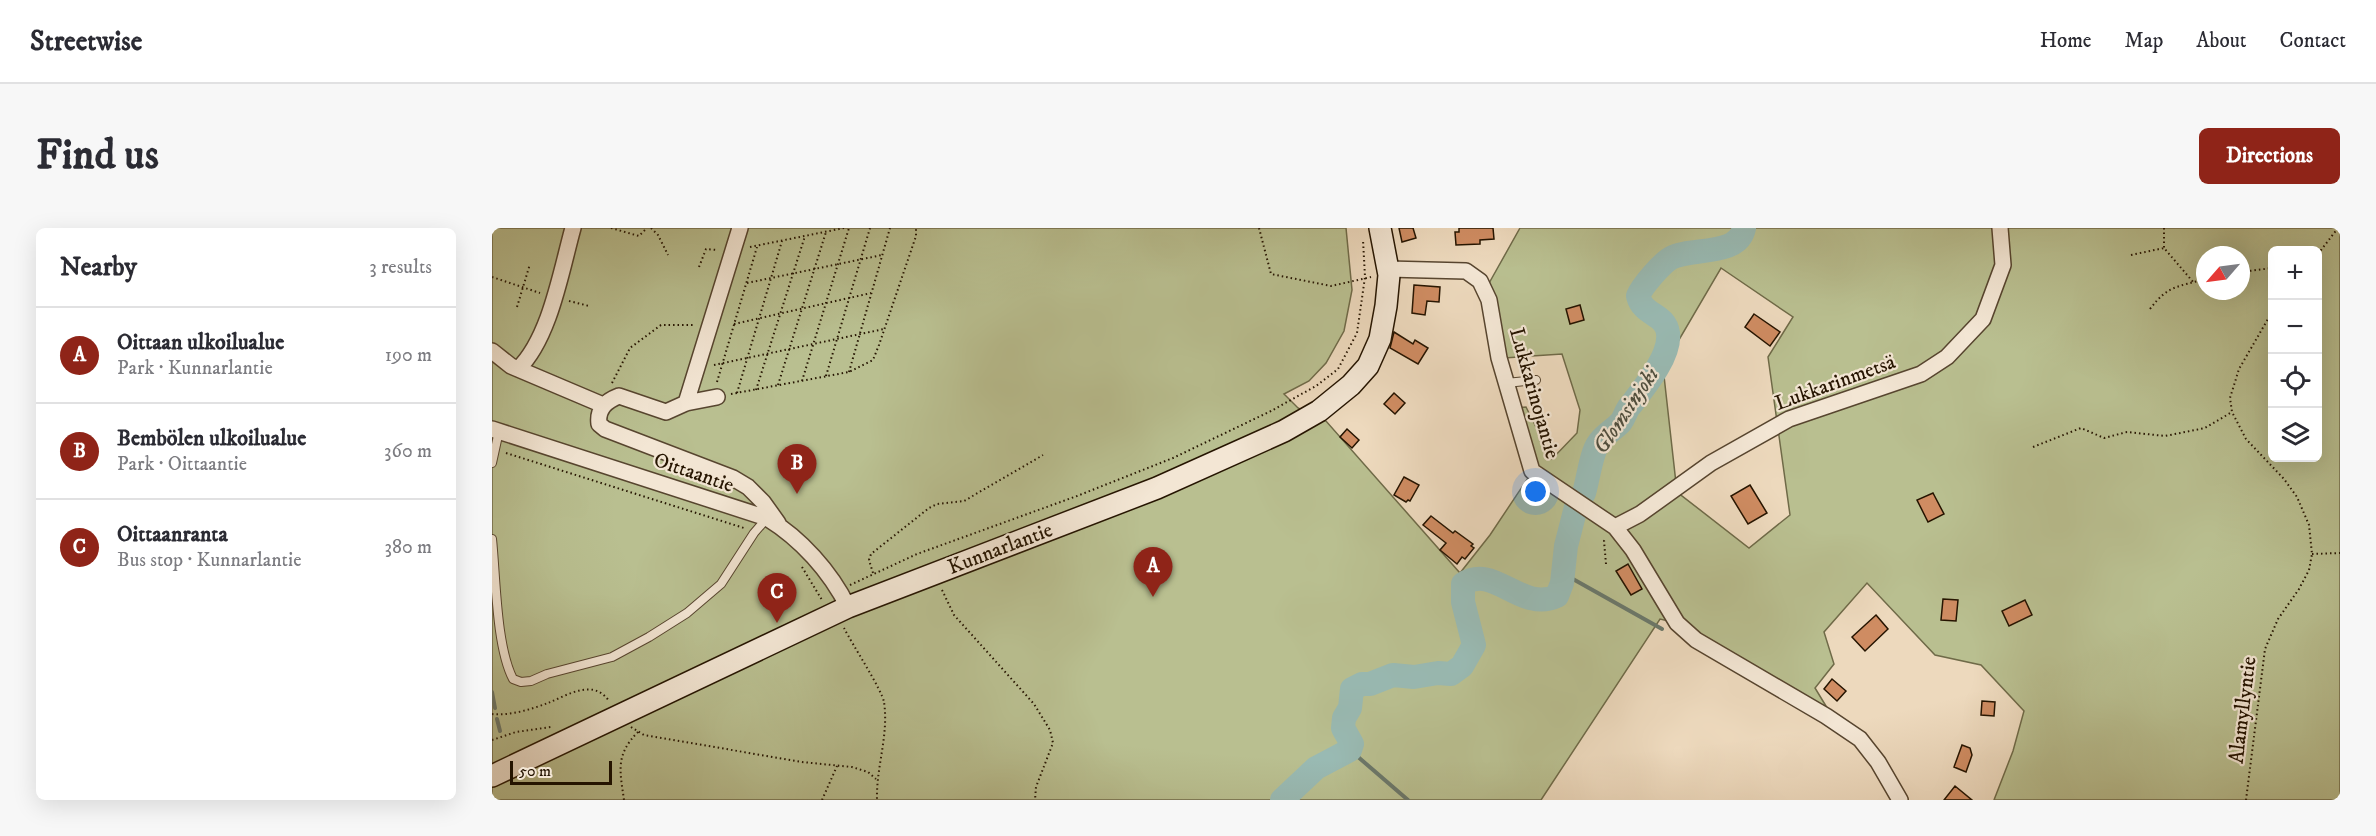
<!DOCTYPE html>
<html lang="en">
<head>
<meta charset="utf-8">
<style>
	:root { --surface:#fff; --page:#f7f7f7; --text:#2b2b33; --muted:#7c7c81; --line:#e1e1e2; --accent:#8f2418 }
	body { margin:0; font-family:"IM FELL DW Pica",serif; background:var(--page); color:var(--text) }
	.controls { position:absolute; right:18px; top:18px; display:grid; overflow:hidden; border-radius:9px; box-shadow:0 6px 24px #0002 }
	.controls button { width:54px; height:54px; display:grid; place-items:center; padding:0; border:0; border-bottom:2px solid var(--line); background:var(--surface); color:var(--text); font:30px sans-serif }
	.compass { position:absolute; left:1704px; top:18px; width:54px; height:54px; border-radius:50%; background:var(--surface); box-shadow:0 6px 24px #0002; rotate:242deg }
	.scale { position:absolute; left:18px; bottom:15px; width:102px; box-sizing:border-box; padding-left:6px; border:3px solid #251400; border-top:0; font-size:16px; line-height:21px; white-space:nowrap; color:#251400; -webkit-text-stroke:4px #f3e6d4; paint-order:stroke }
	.you { position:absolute; left:1044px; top:264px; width:21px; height:21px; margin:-15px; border:4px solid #fff; border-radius:50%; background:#1a73e8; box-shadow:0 0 0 9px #1a73e833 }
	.badge { display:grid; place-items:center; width:39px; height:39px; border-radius:50%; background:var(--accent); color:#fff; font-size:20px; font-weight:700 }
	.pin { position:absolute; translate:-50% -50px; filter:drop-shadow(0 2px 3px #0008) }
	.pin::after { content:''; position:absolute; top:32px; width:21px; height:18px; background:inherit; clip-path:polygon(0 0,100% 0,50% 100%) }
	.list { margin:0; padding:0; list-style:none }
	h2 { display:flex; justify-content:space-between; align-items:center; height:78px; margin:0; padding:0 24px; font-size:26px }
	h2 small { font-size:20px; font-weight:400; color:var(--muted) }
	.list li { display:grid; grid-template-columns:39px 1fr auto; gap:18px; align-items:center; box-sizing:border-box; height:96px; padding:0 24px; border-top:2px solid var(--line) }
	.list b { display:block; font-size:22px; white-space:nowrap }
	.list p { margin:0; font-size:20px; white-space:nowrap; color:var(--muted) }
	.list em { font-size:20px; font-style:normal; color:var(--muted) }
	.icon { flex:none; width:33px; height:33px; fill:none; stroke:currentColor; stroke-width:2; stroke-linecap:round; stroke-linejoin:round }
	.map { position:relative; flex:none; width:1848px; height:572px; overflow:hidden; border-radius:9px }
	header { display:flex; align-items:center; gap:36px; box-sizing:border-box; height:84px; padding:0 30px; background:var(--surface); border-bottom:2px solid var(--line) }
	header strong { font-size:28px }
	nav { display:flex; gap:33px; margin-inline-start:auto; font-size:21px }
	.intro { display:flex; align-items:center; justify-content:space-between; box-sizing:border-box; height:144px; padding:0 36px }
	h1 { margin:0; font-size:42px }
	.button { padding:15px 27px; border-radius:9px; background:var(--accent); color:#fff; font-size:21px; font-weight:700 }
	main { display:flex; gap:36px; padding:0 36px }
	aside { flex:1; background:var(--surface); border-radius:9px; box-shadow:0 6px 24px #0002 }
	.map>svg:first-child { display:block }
	.green { fill:#b9bf90; stroke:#6f6a48; stroke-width:1.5; fill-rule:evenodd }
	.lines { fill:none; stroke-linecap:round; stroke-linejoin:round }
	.stream { stroke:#6b786b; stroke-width:4 }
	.river { stroke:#99bab3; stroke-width:24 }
	.building { fill:#cf8c62; stroke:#251400; stroke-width:1.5 }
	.service-casing { stroke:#57452f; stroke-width:10 }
	.minor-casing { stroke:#57452f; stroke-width:18 }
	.secondary-casing { stroke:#251400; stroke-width:24 }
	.path { stroke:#251400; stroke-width:2; stroke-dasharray:1.5 3; stroke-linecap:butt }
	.service { stroke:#f3e6d4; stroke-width:8 }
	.minor { stroke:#f3e6d4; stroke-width:15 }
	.secondary { stroke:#f3e6d4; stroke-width:21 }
	.labels { text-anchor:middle; stroke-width:4.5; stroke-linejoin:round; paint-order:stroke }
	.street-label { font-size:21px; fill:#251400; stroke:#f3e6d4 }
	.water-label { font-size:22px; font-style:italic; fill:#4e4e3f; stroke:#f3e6d4 }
</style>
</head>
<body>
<header>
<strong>Streetwise</strong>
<nav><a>Home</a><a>Map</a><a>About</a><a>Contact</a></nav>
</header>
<div class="intro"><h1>Find us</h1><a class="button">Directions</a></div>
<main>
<aside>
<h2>Nearby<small>3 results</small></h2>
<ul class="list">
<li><span class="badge">A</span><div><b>Oittaan ulkoilualue</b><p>Park · Kunnarlantie</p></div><em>190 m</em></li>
<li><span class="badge">B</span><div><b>Bembölen ulkoilualue</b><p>Park · Oittaantie</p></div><em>360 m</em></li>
<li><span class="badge">C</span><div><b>Oittaanranta</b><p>Bus stop · Kunnarlantie</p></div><em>380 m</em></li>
</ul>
</aside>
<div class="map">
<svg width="1848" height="572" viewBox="0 0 1848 572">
	<rect width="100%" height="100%" fill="#edd9bd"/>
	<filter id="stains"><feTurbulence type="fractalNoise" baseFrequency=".00333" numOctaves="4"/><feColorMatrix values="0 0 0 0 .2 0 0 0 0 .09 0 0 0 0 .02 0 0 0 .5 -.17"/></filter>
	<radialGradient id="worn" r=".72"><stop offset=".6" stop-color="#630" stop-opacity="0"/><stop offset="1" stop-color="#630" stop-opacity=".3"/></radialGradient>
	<!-- green -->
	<path class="green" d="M0 0H854L860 62 852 103 834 135 817 153 792 166 806 180 834 193 968 345 998 307 1036 250 1047 242 1025 180 1034 179 1060 231 1085 205 1088 182 1070 126 1012 130 996 57 1028 0H1848V572H1502L1521 523 1532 483 1489 437 1443 427 1375 355 1332 404 1342 436 1323 460 1337 483 1208 408 1172 370 1185 395 1168 391 1049 572H0ZM1780 22H1826V230H1780ZM1713 27H1749V63H1713ZM1229 40 1301 89 1276 129 1298 287 1257 320 1185 264 1171 139Z"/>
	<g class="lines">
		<!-- stream -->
		<path class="stream" d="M1072 346 1170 401
			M0 464 3 480
			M5 491 8 503
			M858 522 916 572"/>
		<!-- river -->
		<path class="river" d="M1092 265C1096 252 1099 226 1106 216 1112 206 1122 202 1129 194 1133 189 1134 182 1138 178 1151 161 1179 128 1176 105 1173 85 1151 88 1146 68 1150 58 1170 35 1179 30 1199 19 1246 29 1252 0
			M790 572 824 540 858 522 860 516 851 500 852 490 858 480 860 461 870 456H878L901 447 922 449 946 445 959 446 970 438 982 417 971 374V356C1002 335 1029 385 1065 368L1070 355 1074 318 1084 279"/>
	</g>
	<!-- building -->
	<path class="building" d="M907 0H921L924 10 910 14Z
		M967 0H1001L1002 11 988 12V16L964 17 963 4H967Z
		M922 57 948 59 947 74 935 73 933 87 920 85Z
		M1088 77 1092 92 1078 96 1074 81Z
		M1262 86 1288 104 1278 118 1253 99Z
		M902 104 921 116 923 112 936 120 926 136 898 120Z
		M902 165 913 175 903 186 892 176Z
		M855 201 867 212 860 220 848 209Z
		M912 249 927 257 918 273 916 272 914 274 902 267Z
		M1258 257 1275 285 1256 296 1239 268Z
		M1441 265 1452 286 1436 294 1425 272Z
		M939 288 961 305 963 303 981 316 979 318 982 320 973 331 970 329 965 336 948 322 954 315 931 297Z
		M1136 336 1150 361 1139 367 1124 343Z
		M1451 371 1466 372 1464 393 1449 392Z
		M1533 372 1540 387 1517 398 1510 383Z
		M1384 387 1396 401 1373 423 1360 409Z
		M1340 451 1354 463 1345 473 1332 461Z
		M1490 473 1503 474 1502 488 1489 487Z
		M1470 517 1478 520 1480 527 1474 544 1462 539Z
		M1463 558 1480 572H1452Z"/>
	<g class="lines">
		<defs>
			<path id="service" d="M1014 155 1044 152
				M0 235 7 203
				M0 311C4 349 4 418 21 451L29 454 39 453 55 446 120 429 157 409 195 385 229 356 262 305 275 290"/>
			<path id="minor" d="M896 41 974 43 988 53 997 72 1007 130 1040 243 1123 299 1141 322 1185 395 1204 412 1334 488 1368 511 1386 534 1408 572
				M0 123 19 138 111 177
				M26 141C58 110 69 43 81 0
				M225 169 194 175 174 184 127 168C114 173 105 181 107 196L113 201 241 250 256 259 271 274 286 295
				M194 175 248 0
				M0 201 275 290C309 311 338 343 356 379
				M1123 299 1148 286 1219 235 1297 191 1429 146 1455 129 1491 91 1511 37 1508 0"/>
			<path id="secondary" d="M0 548 356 379 665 260 792 203 827 183 859 157 876 138 888 111 894 78 897 47 888 0"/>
		</defs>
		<!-- service casing -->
		<use href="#service" class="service-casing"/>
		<!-- minor casing -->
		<use href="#minor" class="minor-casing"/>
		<!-- secondary casing -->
		<use href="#secondary" class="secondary-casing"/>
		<!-- path -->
		<path class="path" d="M119 0 147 8 155 0
			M159 0 166 7 176 27
			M767 0 779 46 839 58 879 49
			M1672 0V20
			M258 19 352 0
			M1826 26 1846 0
			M1639 27 1672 20 1702 55
			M207 39 214 21 225 22
			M1749 44 1780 40
			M0 49 48 65
			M255 55 390 27
			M77 73 97 78
			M25 79 38 36
			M1658 81C1676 57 1686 59 1713 51
			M242 96 379 65
			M222 137 392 101
			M357 144 398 0
			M334 148 378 0
			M310 153 357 0
			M225 154 265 19
			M120 155 138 120 169 97H202
			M286 157 334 4
			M264 162 313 8
			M245 165 290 13
			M239 166 357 144 381 132 387 117 424 8V0
			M1541 219 1589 200 1612 210 1635 204 1673 208 1713 200 1740 184
			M14 225 252 300
			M1820 326 1848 325
			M1114 336 1112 313 1114 311
			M310 339 330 372
			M381 345 377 332 379 326 437 280 445 276 472 273 551 227
			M358 357 425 326 585 268 681 230 779 183 824 158 846 141 865 105 873 49 871 12
			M450 362 462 387 542 476 558 502 561 515 544 559 543 572
			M352 400C360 416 390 462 392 474 397 507 384 539 385 572
			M0 486C18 488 40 481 56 475 76 467 101 450 117 473
			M139 499 152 507 310 534 360 539 376 544 384 551
			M0 512 24 504 59 499
			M132 572C128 543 123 527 146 504
			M330 572 345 538
			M1754 572 1773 421 1786 391 1807 361 1817 342 1820 326 1817 297 1805 269 1792 251 1754 211 1740 184 1738 170 1747 141 1780 84"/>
		<!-- service -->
		<use href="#service" class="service"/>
		<!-- minor -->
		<use href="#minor" class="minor"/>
		<!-- secondary -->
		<use href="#secondary" class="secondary"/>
	</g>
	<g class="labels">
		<!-- street labels -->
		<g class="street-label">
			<text transform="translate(1343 154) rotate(-20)" y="7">Lukkarinmetsä</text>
			<text transform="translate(1043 165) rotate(74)" y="7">Lukkarinojantie</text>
			<text transform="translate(202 244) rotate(19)" y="7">Oittaantie</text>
			<text transform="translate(508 320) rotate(-21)" y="7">Kunnarlantie</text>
			<text transform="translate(1750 482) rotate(-83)" y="7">Alamyllyntie</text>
		</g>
		<!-- water labels -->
		<g class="water-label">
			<text transform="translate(1133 182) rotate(-56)" y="8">Glomsinjoki</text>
		</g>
	</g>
	<rect width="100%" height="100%" filter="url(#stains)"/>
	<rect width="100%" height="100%" fill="url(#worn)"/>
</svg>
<div class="controls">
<button>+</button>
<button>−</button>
<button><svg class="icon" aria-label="locate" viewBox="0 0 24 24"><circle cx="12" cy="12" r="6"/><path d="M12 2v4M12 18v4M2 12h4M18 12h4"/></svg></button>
<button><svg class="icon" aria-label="layers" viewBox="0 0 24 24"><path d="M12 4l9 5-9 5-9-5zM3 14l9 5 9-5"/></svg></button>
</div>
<svg class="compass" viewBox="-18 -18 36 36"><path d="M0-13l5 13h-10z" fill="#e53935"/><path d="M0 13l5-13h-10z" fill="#7c7c81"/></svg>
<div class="scale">50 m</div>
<div class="you"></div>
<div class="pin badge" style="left:661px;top:369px">A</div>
<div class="pin badge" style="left:305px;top:266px">B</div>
<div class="pin badge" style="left:285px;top:395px">C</div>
</div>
</main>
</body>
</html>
